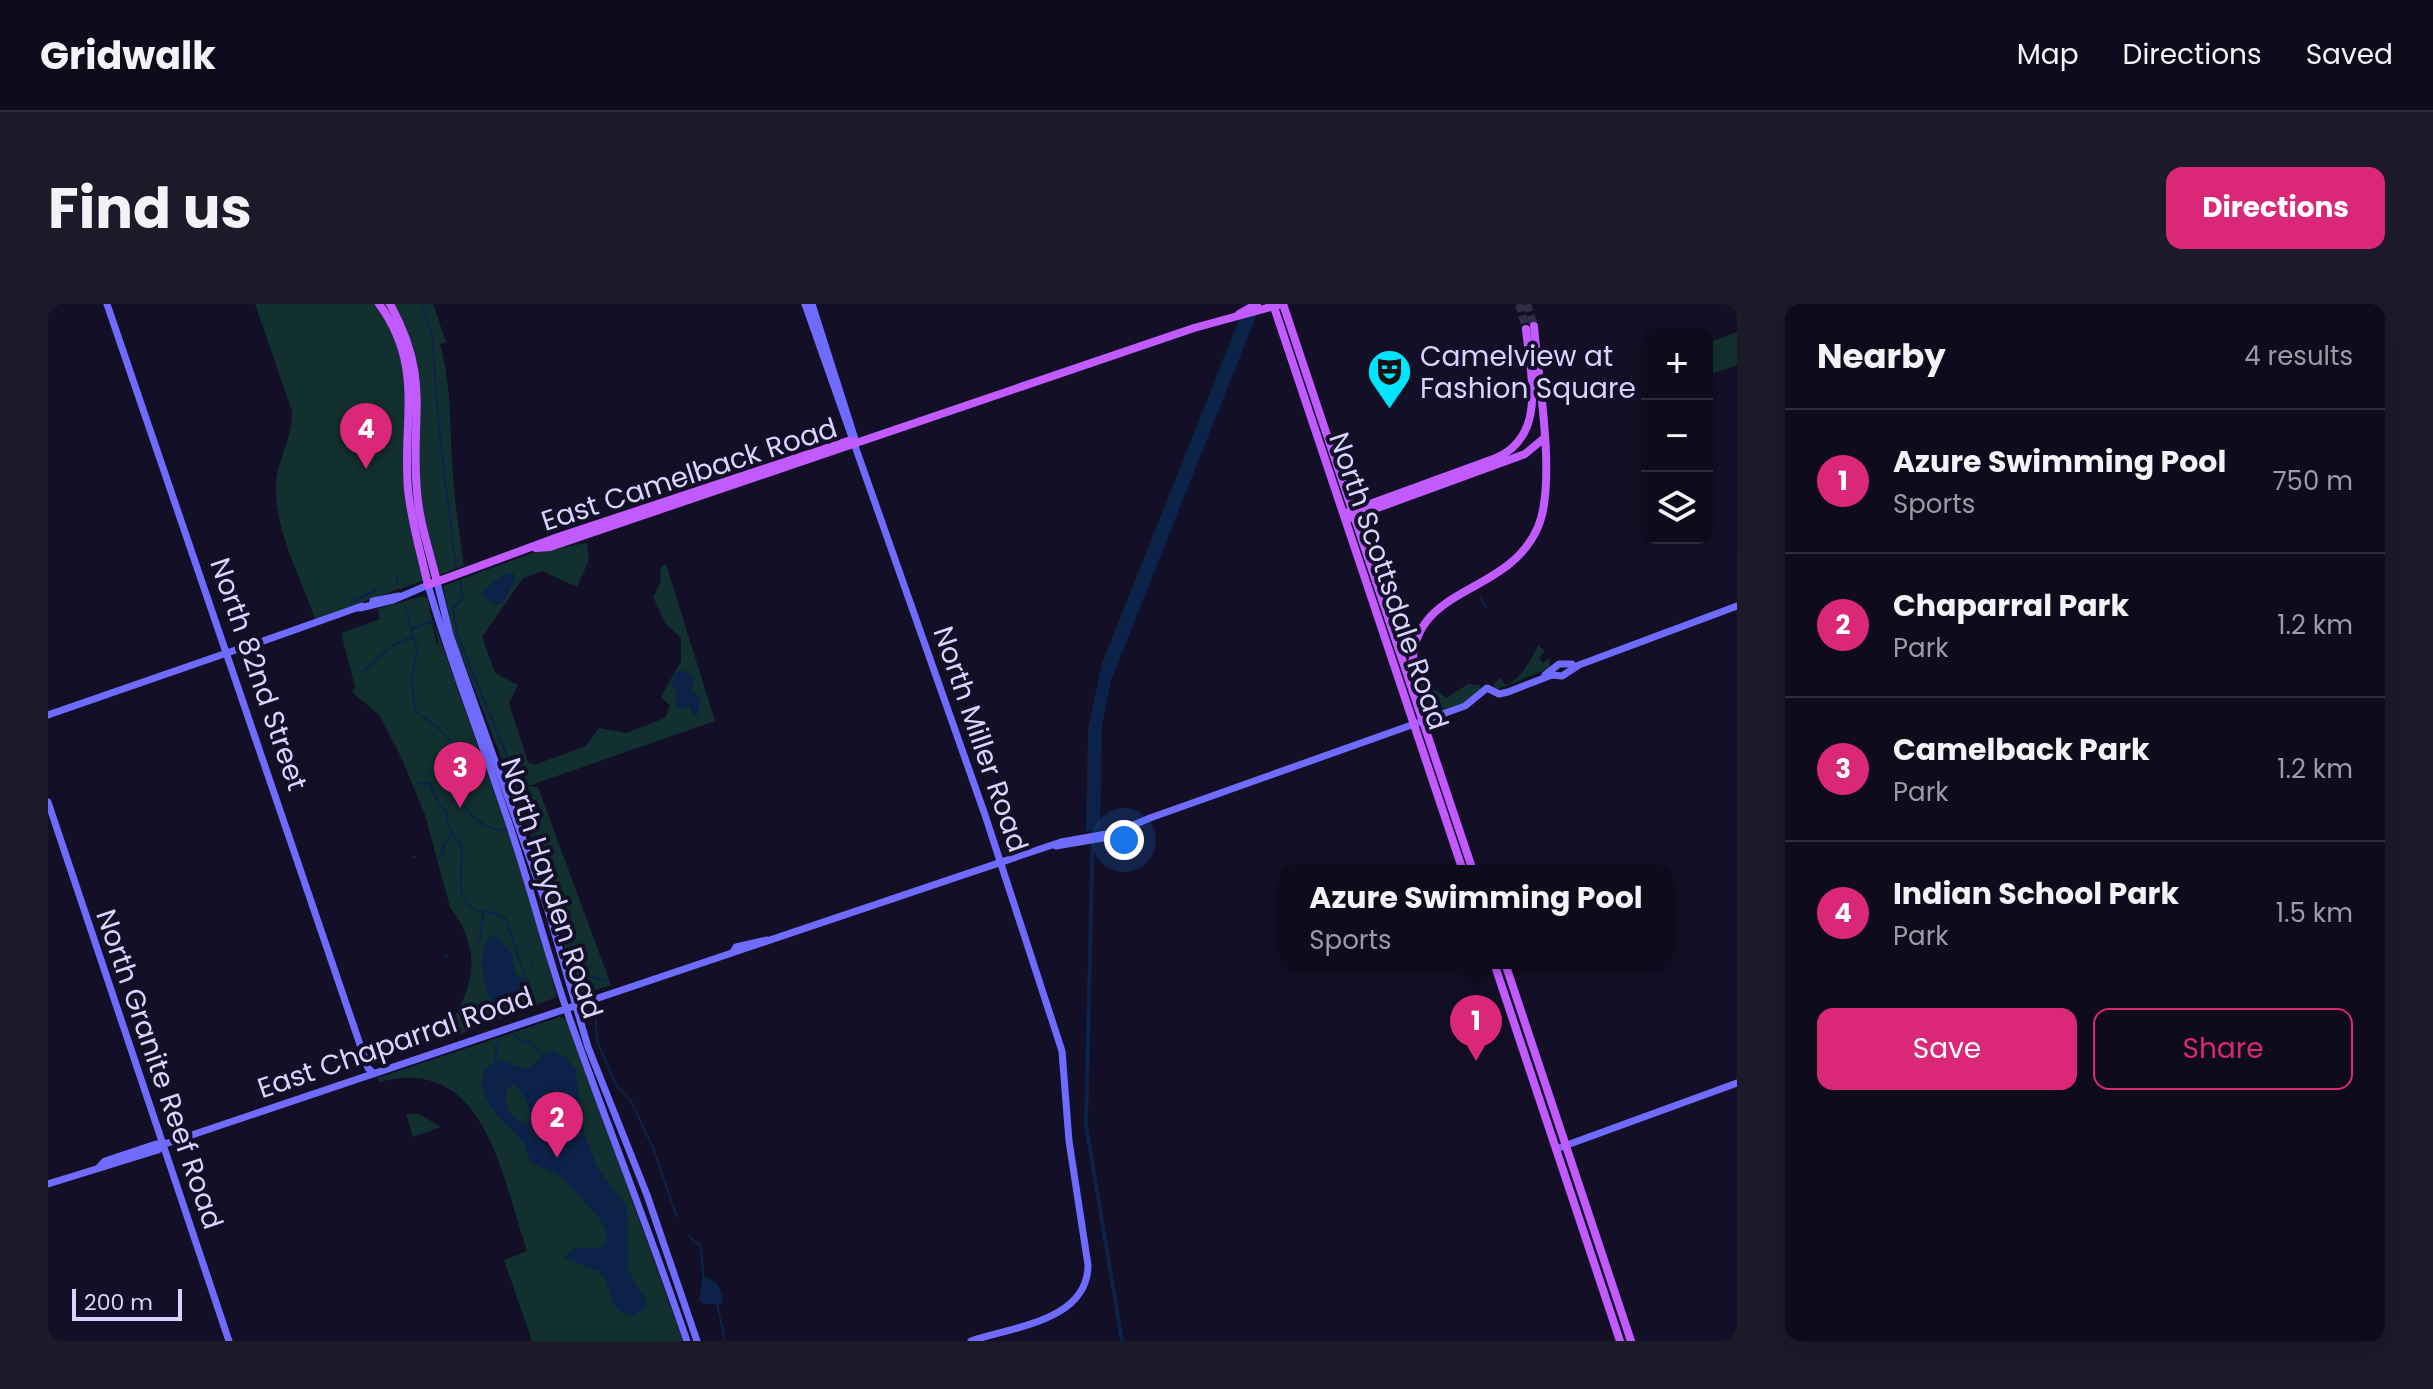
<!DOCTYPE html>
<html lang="en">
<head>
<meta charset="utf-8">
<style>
	:root { --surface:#0e0b1c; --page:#1c1929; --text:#f1f3f6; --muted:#9b9ba3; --line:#2e2b3b; --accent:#db2777 }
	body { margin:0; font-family:Poppins,sans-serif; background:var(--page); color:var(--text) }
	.controls { position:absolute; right:24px; top:24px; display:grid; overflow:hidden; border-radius:16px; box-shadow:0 8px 32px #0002 }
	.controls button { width:72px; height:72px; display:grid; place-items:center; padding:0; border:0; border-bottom:2px solid var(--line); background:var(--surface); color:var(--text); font:40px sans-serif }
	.scale { position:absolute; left:24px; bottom:20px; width:110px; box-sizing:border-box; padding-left:8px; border:4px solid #d9d4ff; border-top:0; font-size:22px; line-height:28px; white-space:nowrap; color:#d9d4ff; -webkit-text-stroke:6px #130f26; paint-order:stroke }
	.you { position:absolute; left:1076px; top:536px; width:28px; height:28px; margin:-20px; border:6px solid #fff; border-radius:50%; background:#1a73e8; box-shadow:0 0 0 12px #1a73e833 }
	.badge { display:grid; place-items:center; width:52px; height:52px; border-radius:50%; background:var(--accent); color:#fff; font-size:26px; font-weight:700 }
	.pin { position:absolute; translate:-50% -66px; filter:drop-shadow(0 2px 4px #0008) }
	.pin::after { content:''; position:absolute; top:42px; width:28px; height:24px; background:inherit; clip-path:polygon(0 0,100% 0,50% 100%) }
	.popup { position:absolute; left:1232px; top:561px; width:392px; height:104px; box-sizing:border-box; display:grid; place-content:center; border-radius:16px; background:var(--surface); filter:drop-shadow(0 2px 6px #0005); font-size:26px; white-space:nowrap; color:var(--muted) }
	.popup b { font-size:30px; color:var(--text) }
	.popup::after { content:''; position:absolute; left:50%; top:100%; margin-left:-16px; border:16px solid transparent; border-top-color:var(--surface) }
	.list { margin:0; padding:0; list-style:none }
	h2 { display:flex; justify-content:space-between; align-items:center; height:104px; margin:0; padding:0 32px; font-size:34px }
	h2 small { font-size:26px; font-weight:400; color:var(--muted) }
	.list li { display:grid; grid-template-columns:52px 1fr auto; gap:24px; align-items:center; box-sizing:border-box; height:144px; padding:0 32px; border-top:2px solid var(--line) }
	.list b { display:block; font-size:30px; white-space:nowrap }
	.list p { margin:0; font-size:26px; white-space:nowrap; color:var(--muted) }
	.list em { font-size:26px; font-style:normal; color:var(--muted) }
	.actions { display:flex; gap:16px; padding:24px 32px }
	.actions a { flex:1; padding:18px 0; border:2px solid var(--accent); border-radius:16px; text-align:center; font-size:28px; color:var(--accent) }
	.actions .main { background:var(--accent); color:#fff }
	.icon { flex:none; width:44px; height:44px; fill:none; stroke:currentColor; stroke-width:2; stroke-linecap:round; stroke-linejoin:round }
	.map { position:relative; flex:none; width:1689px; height:1037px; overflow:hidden; border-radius:16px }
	header { display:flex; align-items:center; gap:48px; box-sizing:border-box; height:112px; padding:0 40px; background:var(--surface); border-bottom:2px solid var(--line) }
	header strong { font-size:38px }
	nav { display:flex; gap:44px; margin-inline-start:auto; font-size:28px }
	.intro { display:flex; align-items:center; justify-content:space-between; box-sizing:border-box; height:192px; padding:0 48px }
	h1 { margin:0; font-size:56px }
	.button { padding:20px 36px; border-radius:16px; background:var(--accent); color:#fff; font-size:28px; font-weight:700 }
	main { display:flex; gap:48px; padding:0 48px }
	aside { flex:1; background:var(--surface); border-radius:16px; box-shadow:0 8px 32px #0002 }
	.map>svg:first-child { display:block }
	.green { fill:#12302f }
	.water { fill:#0c2248; fill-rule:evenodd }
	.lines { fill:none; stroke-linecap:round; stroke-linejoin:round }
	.stream { stroke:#0c2248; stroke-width:2 }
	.canal { stroke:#0c2248; stroke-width:4 }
	.primary-tunnel { stroke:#312d47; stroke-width:8; stroke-dasharray:8 4; stroke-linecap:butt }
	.secondary { stroke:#6f6bff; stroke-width:7 }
	.primary { stroke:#c25bff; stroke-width:8 }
	.labels { text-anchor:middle; stroke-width:8; stroke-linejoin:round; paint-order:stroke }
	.poi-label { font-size:28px; fill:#d9d4ff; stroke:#130f26; text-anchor:start }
	.street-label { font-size:28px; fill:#d9d4ff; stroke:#130f26 }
</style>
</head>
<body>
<header>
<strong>Gridwalk</strong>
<nav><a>Map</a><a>Directions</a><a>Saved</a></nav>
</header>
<div class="intro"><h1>Find us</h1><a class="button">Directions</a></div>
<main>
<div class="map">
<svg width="1689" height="1037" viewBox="0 0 1689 1037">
	<rect width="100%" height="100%" fill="#130f26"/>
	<!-- green -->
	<path class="green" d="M207 0H385L398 38 392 40C403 80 402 116 404 157 406 192 411 227 416 262L267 315C253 274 225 223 228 179 230 154 245 133 244 107Z
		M1689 28V61L1659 72V39Z
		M539 239 541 256 529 283 494 267 475 274 434 333 447 369 470 381 461 399 480 458 486 461 538 442 551 424 579 429 617 414 622 402 613 393 633 357V334L618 320 605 293 613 277 612 264 618 260 667 417 480 482 490 483 563 681 531 691 479 520 404 327 395 282 490 247Z
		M375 292 380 295 388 337 391 343 386 318 480 584 477 586H480L509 693 397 736 395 732C425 686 437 650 402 603L377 511 354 455 332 412 304 388 307 383 293 329 332 315 329 305Z
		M1490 341 1497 347 1491 354 1495 359 1501 354 1502 364 1450 385 1447 384 1446 380 1453 373 1457 381C1475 375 1484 353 1490 341Z
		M1367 374H1372L1398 394 1420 380 1431 381 1434 385 1424 396 1378 411Z
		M512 713 519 715 635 1037H484L456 956 479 947C454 874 438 749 331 778L329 774Z
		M358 810H371L393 823 365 833Z"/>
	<!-- water -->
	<path class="water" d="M1197 0H1213L1063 376 1054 422 1052 524 1038 528 1040 425 1054 359Z
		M466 269 467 276 455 299 445 301 433 291C440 281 454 270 466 269Z
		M634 366 646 374 644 386 653 396 649 412 645 413 642 402 631 405 627 401 630 394 624 381 627 369Z
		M449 632 464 651 467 669 483 684 480 690 455 702 443 696C434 680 430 646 442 633Z
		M504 747 518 753 527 766 537 833 549 862 579 904 580 966 599 998 597 1004 585 1012C558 1008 566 983 551 967L516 954 527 943 548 945 557 941 559 929 552 915 513 872 483 859C479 852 478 841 473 835 464 825 420 791 439 763L454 756C495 774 476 759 504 747ZM467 779 479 798 483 815 479 820C463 816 455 800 459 785Z
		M655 972 669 979 675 992 673 1000H656L651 996Z"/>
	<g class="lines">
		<!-- stream -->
		<path class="stream" d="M373 0 384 29 391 127 408 264
			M412 277 415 293 405 305 409 330 463 462 497 569 516 614 527 660 544 687
			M349 280 350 273
			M1432 294 1438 304
			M303 298 328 286
			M357 304 369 345 364 375 367 407
			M384 318 386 317
			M364 325 382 318
			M345 341 366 332
			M315 368 342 343
			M369 409C405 431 425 457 405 499
			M371 479 382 480 391 501 399 508C395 525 412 532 414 548 416 568 405 587 423 603 434 612 447 604 458 616L478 676
			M409 490C419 508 435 528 459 526
			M394 544 404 530
			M364 553 369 552
			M390 555 396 550 395 544
			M428 641 432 635 435 609
			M396 653 400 650
			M483 664 484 660
			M537 672 559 676
			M547 700 549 737 569 783 582 795 605 844 629 913
			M466 731 475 738H483L496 751
			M447 758 450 737
			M641 932 653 942 655 972
			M669 999 677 1037"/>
		<!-- canal -->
		<path class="canal" d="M1045 522 1038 821 1074 1037"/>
		<!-- primary-tunnel -->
		<path class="primary-tunnel" d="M1471 0 1478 25
			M1479 0 1486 22"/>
		<!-- secondary -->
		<path class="secondary" d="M59 0 320 764 325 769
			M757 0 937 511 1014 747 1021 837 1040 961C1040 1017 964 1023 923 1037
			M764 0 808 138
			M389 278 402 331 499 603 540 743 599 891 649 1037
			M325 297 351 292
			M312 304 345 296 380 281C402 357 431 430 456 505 480 573 497 644 521 713 559 821 602 928 639 1037
			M198 343 314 302
			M1497 371 1511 360H1524
			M0 411 199 342
			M0 498 181 1037
			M1008 542 1055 534 1102 514 1417 402 1439 384 1451 390 1460 388 1504 371 1514 372 1531 361 1689 302
			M685 648 688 643 719 636
			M1508 845 1689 779
			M52 862 57 857 108 840 120 839 1013 538 1064 529
			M0 880 110 846 114 841"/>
		<!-- primary -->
		<path class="primary" d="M331 0C377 63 354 116 360 185 363 217 373 250 380 281L510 233 800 137 808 138
			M342 0C384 77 362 109 369 187 371 218 382 248 389 278
			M1225 0 1415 567
			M1235 0 1425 567
			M1191 10 1209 0
			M1300 208 1448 154C1500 131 1482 70 1478 25
			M1302 214 1477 150 1495 135
			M488 244 502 243 1146 24 1234 0
			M1366 383C1350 277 1457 299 1490 223 1509 179 1490 73 1486 22
			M1446 659 1572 1037
			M1457 659 1583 1037"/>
	</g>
	<!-- icons -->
	<defs>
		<symbol id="theatre-pin" viewBox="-11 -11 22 30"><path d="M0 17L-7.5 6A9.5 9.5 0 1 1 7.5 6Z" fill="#00e5ff" stroke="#130f26"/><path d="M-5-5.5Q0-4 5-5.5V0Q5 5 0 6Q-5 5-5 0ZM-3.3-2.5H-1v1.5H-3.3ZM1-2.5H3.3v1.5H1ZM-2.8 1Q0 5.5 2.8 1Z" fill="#111"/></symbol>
	</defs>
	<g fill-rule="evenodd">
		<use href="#theatre-pin" x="1316" y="42" width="51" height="69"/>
	</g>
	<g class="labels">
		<!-- poi labels -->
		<g class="poi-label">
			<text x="1372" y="62">Camelview at<tspan x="1372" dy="32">Fashion Square</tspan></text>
		</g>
		<!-- street labels -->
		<g class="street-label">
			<text transform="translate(641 170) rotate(-18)" y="10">East Camelback Road</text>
			<text transform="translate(1341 277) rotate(71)" y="10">North Scottsdale Road</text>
			<text transform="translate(211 370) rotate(71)" y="10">North 82nd Street</text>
			<text transform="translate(933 435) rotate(71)" y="10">North Miller Road</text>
			<text transform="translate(504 584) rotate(72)" y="10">North Hayden Road</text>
			<text transform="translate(347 738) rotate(-19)" y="10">East Chaparral Road</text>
			<text transform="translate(112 765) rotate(71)" y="10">North Granite Reef Road</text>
		</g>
	</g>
</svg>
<div class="controls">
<button>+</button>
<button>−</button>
<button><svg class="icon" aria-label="layers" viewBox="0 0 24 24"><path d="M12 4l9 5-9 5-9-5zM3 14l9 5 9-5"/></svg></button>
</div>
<div class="scale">200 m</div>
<div class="you"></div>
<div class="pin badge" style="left:1428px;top:757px">1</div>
<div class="popup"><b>Azure Swimming Pool</b>Sports</div>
<div class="pin badge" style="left:509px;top:854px">2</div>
<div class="pin badge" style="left:412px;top:504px">3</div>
<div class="pin badge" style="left:318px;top:165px">4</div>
</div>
<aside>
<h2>Nearby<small>4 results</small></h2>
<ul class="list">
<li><span class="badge">1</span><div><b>Azure Swimming Pool</b><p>Sports</p></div><em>750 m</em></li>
<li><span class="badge">2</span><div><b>Chaparral Park</b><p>Park</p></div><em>1.2 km</em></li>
<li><span class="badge">3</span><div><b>Camelback Park</b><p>Park</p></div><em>1.2 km</em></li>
<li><span class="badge">4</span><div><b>Indian School Park</b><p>Park</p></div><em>1.5 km</em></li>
</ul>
<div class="actions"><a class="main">Save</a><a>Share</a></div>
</aside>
</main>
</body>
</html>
